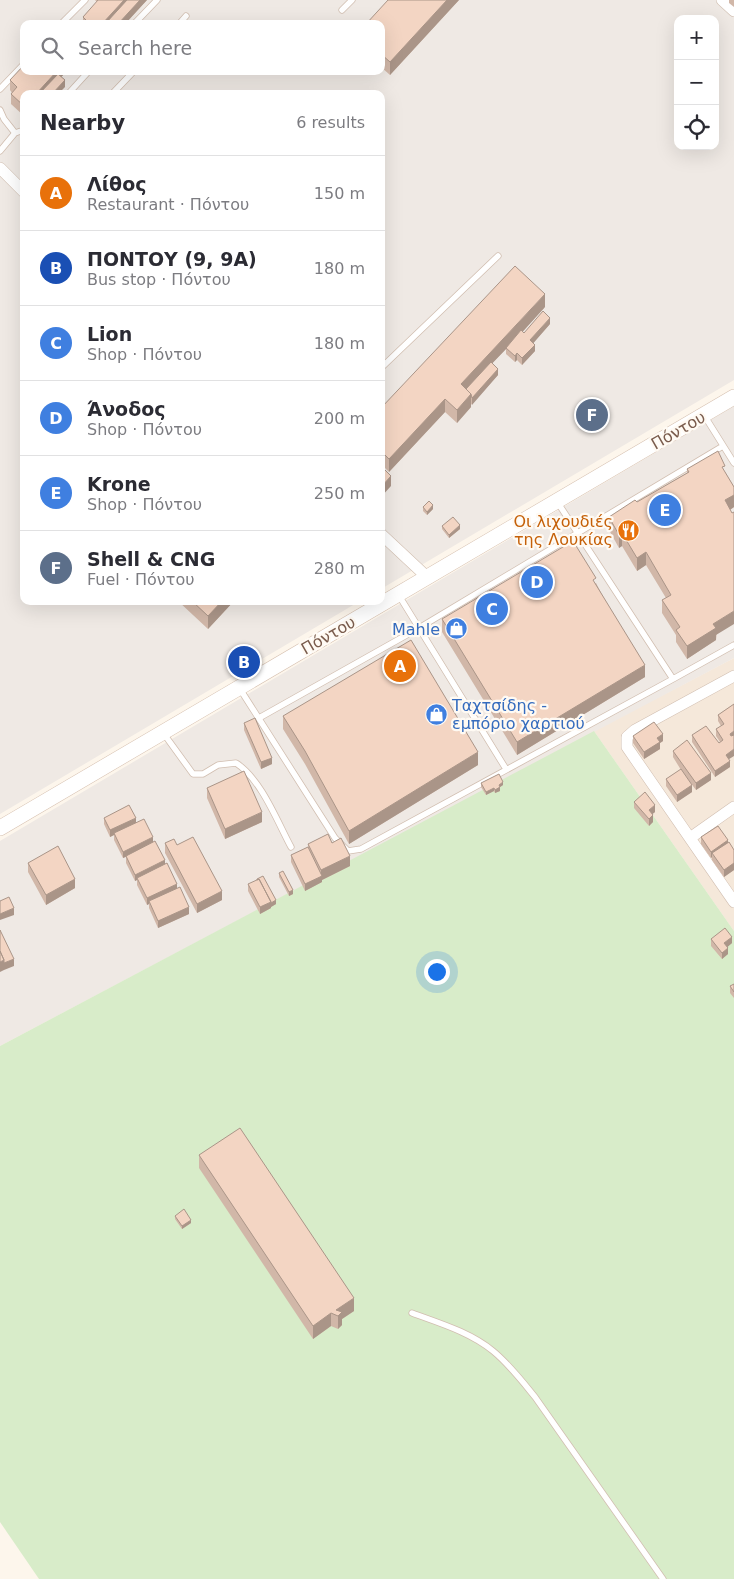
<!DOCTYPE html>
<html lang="en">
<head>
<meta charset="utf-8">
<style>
	:root { --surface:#fff; --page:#f7f7f7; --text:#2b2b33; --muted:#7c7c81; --line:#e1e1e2; --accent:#db2777 }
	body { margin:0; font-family:"DejaVu Sans",sans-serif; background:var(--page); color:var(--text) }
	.controls { position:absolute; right:15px; top:15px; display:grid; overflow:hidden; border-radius:10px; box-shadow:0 5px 20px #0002 }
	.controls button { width:45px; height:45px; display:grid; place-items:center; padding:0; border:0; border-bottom:1px solid var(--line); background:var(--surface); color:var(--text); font:25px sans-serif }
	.you { position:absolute; left:436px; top:971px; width:18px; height:18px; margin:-12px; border:4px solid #fff; border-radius:50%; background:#1a73e8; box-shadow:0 0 0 8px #1a73e833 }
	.badge { display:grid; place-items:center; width:32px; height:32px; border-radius:50%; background:var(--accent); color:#fff; font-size:16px; font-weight:700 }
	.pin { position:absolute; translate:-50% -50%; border:2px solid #fff; box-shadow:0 1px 5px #0006 }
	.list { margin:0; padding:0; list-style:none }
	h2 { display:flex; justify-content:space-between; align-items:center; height:65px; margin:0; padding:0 20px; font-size:21px }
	h2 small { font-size:16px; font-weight:400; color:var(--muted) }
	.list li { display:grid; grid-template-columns:32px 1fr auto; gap:15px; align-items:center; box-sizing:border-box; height:75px; padding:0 20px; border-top:1px solid var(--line) }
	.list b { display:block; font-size:19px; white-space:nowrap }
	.list p { margin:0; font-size:16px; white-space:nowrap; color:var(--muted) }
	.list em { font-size:16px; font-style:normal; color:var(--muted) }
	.icon { flex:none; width:28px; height:28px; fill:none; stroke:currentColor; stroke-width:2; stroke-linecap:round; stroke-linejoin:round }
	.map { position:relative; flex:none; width:734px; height:1579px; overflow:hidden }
	.search { position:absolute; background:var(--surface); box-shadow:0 5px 20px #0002; left:20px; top:20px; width:365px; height:55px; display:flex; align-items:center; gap:12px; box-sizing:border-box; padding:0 18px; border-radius:10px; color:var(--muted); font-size:19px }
	.panel { position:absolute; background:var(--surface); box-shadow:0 5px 20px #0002; left:20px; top:90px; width:365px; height:515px; border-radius:10px }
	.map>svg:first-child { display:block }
	.residential { fill:#f5e8da }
	.industrial { fill:#efe9e4; fill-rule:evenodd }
	.green { fill:#d8ecc9 }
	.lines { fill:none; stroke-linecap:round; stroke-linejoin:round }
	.lane-casing { stroke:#d1beb0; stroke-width:7 }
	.street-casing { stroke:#d1beb0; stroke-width:12 }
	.secondary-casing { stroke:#d6c0b0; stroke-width:16 }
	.lane { stroke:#fff; stroke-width:5.5 }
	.street { stroke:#fff; stroke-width:11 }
	.secondary { stroke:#fff; stroke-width:15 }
	.wall { fill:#d1b7a8 }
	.shaded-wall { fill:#aa9588 }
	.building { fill:#f3d5c3; stroke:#aa9588 }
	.labels { text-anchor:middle; stroke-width:4.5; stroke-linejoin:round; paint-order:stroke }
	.street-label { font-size:16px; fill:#7a5c4d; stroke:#fffaf3 }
	.food-label { font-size:16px; fill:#c56008; stroke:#fffaf3; text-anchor:end }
	.shop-label { font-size:16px; fill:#366cbe; stroke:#fffaf3; text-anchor:end }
</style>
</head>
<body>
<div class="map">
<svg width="734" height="1579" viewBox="0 0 734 1579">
	<rect width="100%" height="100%" fill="#fdf6ec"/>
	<!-- residential -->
	<path class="residential" d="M734 658V931L594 731Z"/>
	<!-- industrial -->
	<path class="industrial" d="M0 0H734V380L381 589V94H24V601H360L0 814ZM678 19H715V146H678ZM24 24H381V71H24Z
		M734 406V658L0 1046V841Z"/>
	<!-- green -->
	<path class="green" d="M594 731 734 931V1579H39L0 1522V1046Z"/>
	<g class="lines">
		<defs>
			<path id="lane" d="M342 10 352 0
				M61 24 85 0
				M134 24 157 0
				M179 24 186 16
				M0 89 24 64
				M68 94 89 71
				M112 94 134 71
				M0 110 4 119 15 133
				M0 151 15 133 24 130
				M381 368 498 256
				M704 415 734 463
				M558 503 673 679 734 645
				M398 594 506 769
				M240 689 335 838 348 851 361 849 673 679
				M259 718 419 628 723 446
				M164 734 193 774H203L218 765 236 763C261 779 277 821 291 847
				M412 1313C439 1323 470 1332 493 1351 509 1364 522 1381 535 1397L663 1579"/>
			<path id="street" d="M722 0 734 11
				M0 168 24 192
				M381 534 427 577
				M734 676 635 730 627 737V747L734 902
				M690 838 734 807"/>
			<path id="secondary" d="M0 828 734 397"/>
		</defs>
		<!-- lane casing -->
		<use href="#lane" class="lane-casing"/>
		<!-- street casing -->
		<use href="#street" class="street-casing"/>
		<!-- secondary casing -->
		<use href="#secondary" class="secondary-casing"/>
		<!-- lane -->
		<use href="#lane" class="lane"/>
		<!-- street -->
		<use href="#street" class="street"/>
		<!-- secondary -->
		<use href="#secondary" class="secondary"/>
	</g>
	<!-- wall -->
	<path class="wall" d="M95 0H147L125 24H83V17L97 2Z
		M388 0H459L390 75 381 67V24Z
		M729 0H734V7L729 3Z
		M24 71H67L61 77 65 87 24 94V116L11 104V94L12 93 10 90V80Z
		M545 307 522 332 524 333 550 324 533 343 535 351 522 365 517 360 515 362 506 354V349L492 363 498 375 471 405V407L457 423 445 412 389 472 381 464V408Z
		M687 469 725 472 734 487V507L730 510 716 640 687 659 676 642V635L662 613V600L666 598 646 565 637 571 622 546 619 548 609 530V517L637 502 687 473Z
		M423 507 433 509 427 515 423 511Z
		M442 526 460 529 449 538 442 529Z
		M596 583 645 677 517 755 442 632V619Z
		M178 601H234L208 629Z
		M734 704 729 759 730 767 715 777 692 742V735L719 743 720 742 716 736V729L721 726 718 721V715Z
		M283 716 478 765 349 844 305 764 283 729Z
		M244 723 272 764 261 769 244 730Z
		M633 736 663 741 660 743V749L644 759 633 743Z
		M673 751 711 780 696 790 687 778 692 792 677 802 666 786V779L681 770 673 757Z
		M481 783 503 785 500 787V791L495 793 494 791 486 795 481 787Z
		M207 788 262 822 225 839 207 798Z
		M634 802 655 812 652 814 653 822 649 826 634 808Z
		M104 818 136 823 153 842 189 914 158 928 149 908V904L147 905 137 885V880L135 881 126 863V857L123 858 114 840V835L110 837 104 824Z
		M701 837 728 843 734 850V870L724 877 712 860V857L711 858 701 844Z
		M165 843 177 845 222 900 197 913 165 853Z
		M332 843 350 866 322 880V882L305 891 291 862V855L308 847V844Z
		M28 863 75 888 46 905 28 872Z
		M279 873 293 894 289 896 279 877Z
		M248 884 276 904 271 907V908L260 914 248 891Z
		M711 939 732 943 727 947 728 954 722 959 711 946Z
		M734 984V998L730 993V986Z
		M199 1155 354 1311 342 1319V1325L338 1329 331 1326 313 1339 199 1168Z
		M175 1216 191 1223 182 1229 175 1219Z"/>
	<!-- shaded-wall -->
	<path class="shaded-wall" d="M124 0H134L106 23V24H102Z
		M140 0H147L125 24H118Z
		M447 0H459L390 75V62Z
		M57 71H67L45 94H36Z
		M65 80V87L58 94H52Z
		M545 294V307L507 349 506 348V349L465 392 461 384Z
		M550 318V324L530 347V340Z
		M535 345V351L522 365V358Z
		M517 353V360L515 362V356Z
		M498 369V375L472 405V398Z
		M471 394V407L457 423V410Z
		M445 399V412L389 472V459Z
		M391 476V486L381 497V487Z
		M734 495V507L725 513V500Z
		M433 505V509L427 515V512Z
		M460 525V529L449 538V535Z
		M622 533V546L619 548V535Z
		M646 552V565L637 571V558Z
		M222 601H234L208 629V616Z
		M734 611V624L716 635V640L687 659V646L713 624Z
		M645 665V677L517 755V742Z
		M734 731V738L730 740V734Z
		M663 734V741L660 743V749L644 759V752L657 738Z
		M734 749V756L726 761V755Z
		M478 752V765L349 844V831Z
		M272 758V764L261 769V762Z
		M730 761V767L715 777V771Z
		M711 773V780L696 790V783Z
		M503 782V785L500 787V791L495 793V790L499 785Z
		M692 785V792L677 802V795Z
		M494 788V791L486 795V792Z
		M655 805V812L649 817V810Z
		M262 812V822L225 839V829Z
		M653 815V822L649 826V819Z
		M136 818V824L110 837V830Z
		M153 837V844L123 858V852Z
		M728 840V847L712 853V857L711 858V852Z
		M350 856V866L322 880V882L305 891V884L321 876V870Z
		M165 860V867L137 878V880L135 881V875Z
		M734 863V870L724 877V870Z
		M75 879V888L46 905V895Z
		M177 884V890L149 901V904L147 905V898Z
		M293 890V894L289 896V892Z
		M222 891V900L197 913V904Z
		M276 900V904L271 907V908L260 914V907L271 902Z
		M189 907V914L158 928V921Z
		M14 908V915L0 920V914Z
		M732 937V943L724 950V943Z
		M728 948V954L722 959V953Z
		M14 959V966L4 970V963Z
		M4 960V970L0 972V962Z
		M191 1220V1223L182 1229V1226Z
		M354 1298V1311L342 1319V1325L338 1329V1316L336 1310Z
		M331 1313V1326L313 1339V1326Z"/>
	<!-- building -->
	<path class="building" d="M98 0H124L102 24H90L83 17Z
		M127 0H140L118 24H107L106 23Z
		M388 0H447L390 62 381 54V24H366Z
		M24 65V71H57L36 94H24V106L11 94 17 87 10 80Z
		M58 74 65 80 52 94H39Z
		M515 266 545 294 461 384 471 394 457 410 445 399 389 459 381 451V408Z
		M543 311 550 318 530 340 535 345 522 358 517 353 515 356 506 348 521 330 524 333Z
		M491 362 498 369 472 398 471 394 466 389Z
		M718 451 725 466 722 467 734 487V495L725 500 732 513 734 512V611L713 624 716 628 687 646 676 630 680 627 662 600 671 595 646 552 637 558 622 533 619 535 609 517 635 500 637 502 689 472 687 469Z
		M381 466 391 476 381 487Z
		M429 501 433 505 427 512 423 507Z
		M453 517 460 525 449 535 442 526Z
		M573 541 596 578 593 580 645 665 517 742 442 619Z
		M192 601H222L208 616Z
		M411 640 478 752 349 831 305 751 283 716Z
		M734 704V731L730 734 731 736 734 735V749L726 755 730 761 715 771 692 735 706 726 719 743 723 740 716 729 724 724 718 715Z
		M255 718 272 758 261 762 244 723Z
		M654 722 663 734 657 738 660 742 644 752 633 736Z
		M687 740 711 773 696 783 673 751Z
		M681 769 692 785 677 795 666 779Z
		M244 771 262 812 225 829 207 788Z
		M499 774 503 782 499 785 500 787 495 790 494 788 486 792 481 783Z
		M645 792 655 805 649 810 653 815 649 819 634 802Z
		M129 805 136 818 110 830 104 818Z
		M144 819 153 837 123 852 114 833Z
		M718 826 728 840 711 852 701 837Z
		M328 834 332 843 341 838 350 856 321 870 308 844Z
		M193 837 222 891 197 904 165 843 174 839 177 845Z
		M155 841 165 860 135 875 126 856Z
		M729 842 734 850V863L724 870 712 853Z
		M58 846 75 879 46 895 28 863Z
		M308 847 322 876 305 884 291 855Z
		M167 863 177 884 147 898 137 878Z
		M283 871 293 890 289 892 279 873Z
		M263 876 276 900 271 903V902L259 879 257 880V879Z
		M259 879 271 902 260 907 248 884Z
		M180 887 189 907 158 921 149 901Z
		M9 897 14 908 0 914V901Z
		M725 928 732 937 724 943 728 948 722 953 711 939Z
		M0 930 14 959 4 963V960L0 951Z
		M0 951 4 960 0 962Z
		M734 984V992L730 986Z
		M240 1128 354 1298 336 1310 342 1312 338 1316 331 1313 313 1326 199 1155Z
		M184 1209 191 1220 182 1226 175 1216Z"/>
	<!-- icons -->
	<defs>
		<symbol id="restaurant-disc" viewBox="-11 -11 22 22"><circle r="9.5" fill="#e8710a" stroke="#fffaf3"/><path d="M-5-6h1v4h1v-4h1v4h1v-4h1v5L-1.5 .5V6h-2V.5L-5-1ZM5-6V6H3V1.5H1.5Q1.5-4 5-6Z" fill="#fff"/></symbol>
		<symbol id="shop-disc" viewBox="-11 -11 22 22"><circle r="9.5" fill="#3f7fe0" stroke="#fffaf3"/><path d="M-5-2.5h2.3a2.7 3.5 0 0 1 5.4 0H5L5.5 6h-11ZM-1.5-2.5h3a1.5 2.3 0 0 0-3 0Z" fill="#fff"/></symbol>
	</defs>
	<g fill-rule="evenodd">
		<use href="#restaurant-disc" x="616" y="518" width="25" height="25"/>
		<use href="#shop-disc" x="444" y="616" width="25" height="25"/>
		<use href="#shop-disc" x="424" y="702" width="25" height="25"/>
	</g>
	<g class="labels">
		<!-- street labels -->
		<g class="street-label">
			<text transform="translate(678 430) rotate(-30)" y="6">Πόντου</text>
			<text transform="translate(328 635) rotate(-30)" y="6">Πόντου</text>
		</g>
		<!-- food labels -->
		<g class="food-label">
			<text x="613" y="527">Οι λιχουδιές<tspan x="613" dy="18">της Λουκίας</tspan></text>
		</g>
		<!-- shop labels -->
		<g class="shop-label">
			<text x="440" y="635">Mahle</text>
			<text x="452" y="711" text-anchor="start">Ταχτσίδης -<tspan x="452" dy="18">εμπόριο χαρτιού</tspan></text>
		</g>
	</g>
</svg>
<div class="controls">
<button>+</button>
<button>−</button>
<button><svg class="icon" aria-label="locate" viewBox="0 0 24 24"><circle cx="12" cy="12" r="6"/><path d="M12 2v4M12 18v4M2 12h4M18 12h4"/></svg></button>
</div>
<div class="you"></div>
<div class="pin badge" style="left:400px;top:666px;background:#e8710a">A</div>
<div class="pin badge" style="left:244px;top:662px;background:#1a4fb4">B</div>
<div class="pin badge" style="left:492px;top:609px;background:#3f7fe0">C</div>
<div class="pin badge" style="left:537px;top:582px;background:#3f7fe0">D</div>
<div class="pin badge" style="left:665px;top:510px;background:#3f7fe0">E</div>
<div class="pin badge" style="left:592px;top:415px;background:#5c6f8a">F</div>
<div class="search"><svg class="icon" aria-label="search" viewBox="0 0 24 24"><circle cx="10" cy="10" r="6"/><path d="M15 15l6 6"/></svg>Search here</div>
<section class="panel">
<h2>Nearby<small>6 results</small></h2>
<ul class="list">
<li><span class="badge" style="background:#e8710a">A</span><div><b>Λίθος</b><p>Restaurant · Πόντου</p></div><em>150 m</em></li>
<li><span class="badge" style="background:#1a4fb4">B</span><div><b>ΠΟΝΤΟΥ (9, 9Α)</b><p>Bus stop · Πόντου</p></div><em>180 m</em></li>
<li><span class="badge" style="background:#3f7fe0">C</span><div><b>Lion</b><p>Shop · Πόντου</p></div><em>180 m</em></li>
<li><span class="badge" style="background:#3f7fe0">D</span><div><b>Άνοδος</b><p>Shop · Πόντου</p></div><em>200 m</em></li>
<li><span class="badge" style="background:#3f7fe0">E</span><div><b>Krone</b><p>Shop · Πόντου</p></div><em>250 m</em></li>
<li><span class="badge" style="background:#5c6f8a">F</span><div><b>Shell &amp; CNG</b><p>Fuel · Πόντου</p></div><em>280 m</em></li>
</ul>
</section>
</div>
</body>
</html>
